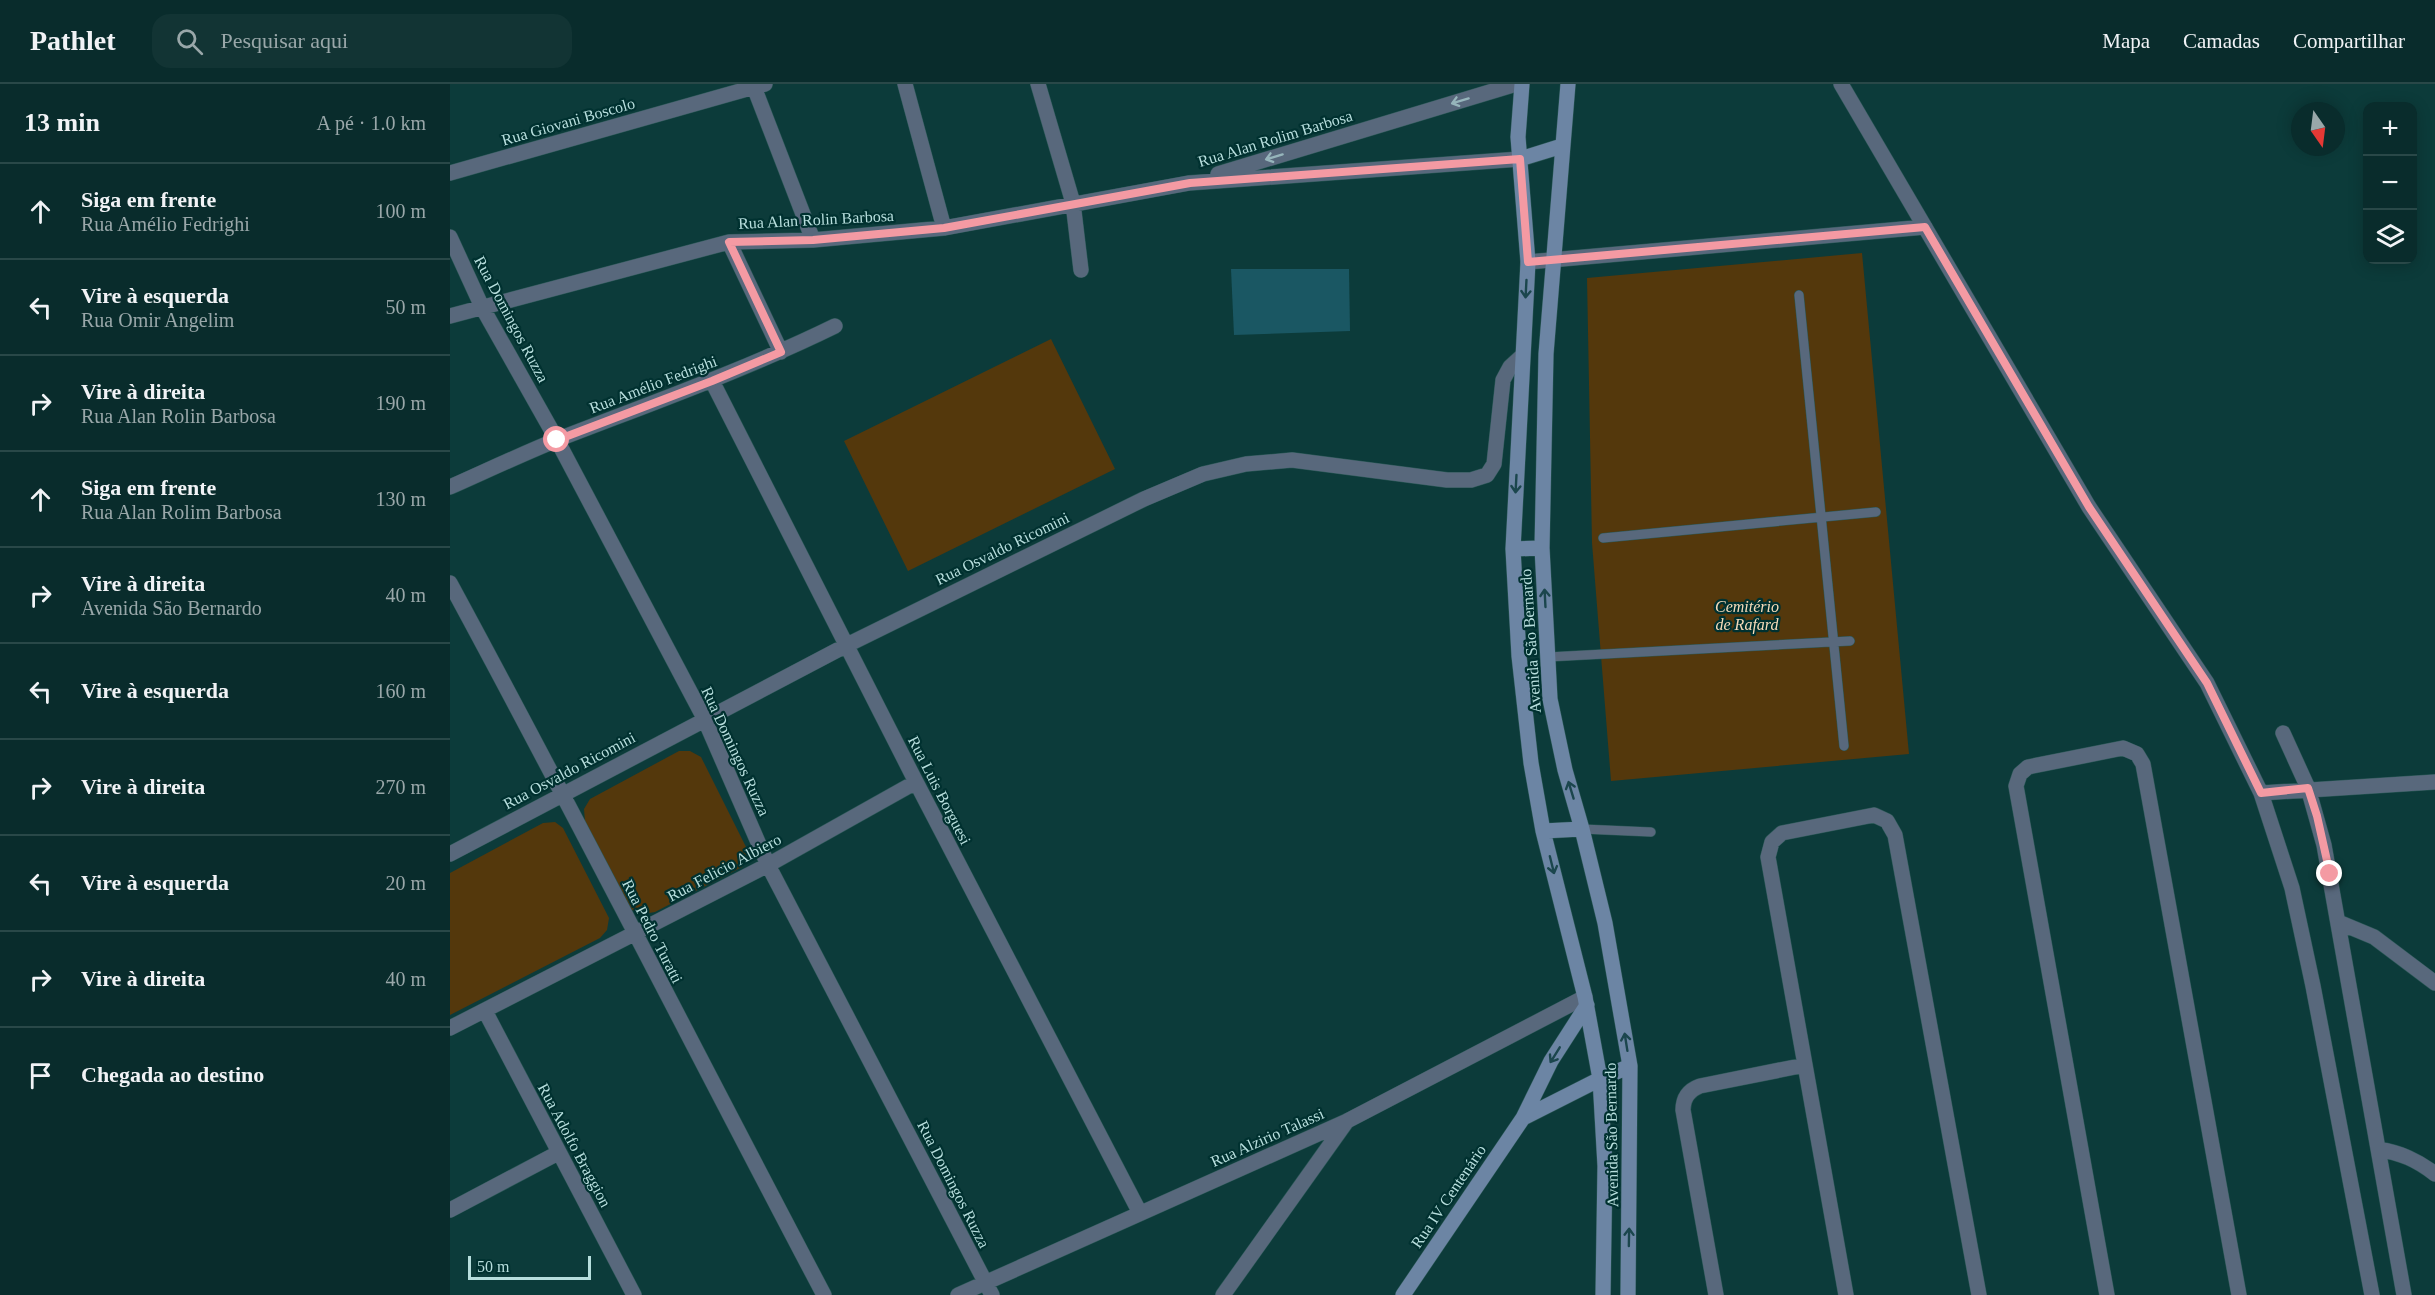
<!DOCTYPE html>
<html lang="pt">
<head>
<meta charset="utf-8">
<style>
	:root { --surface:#092c2c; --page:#123434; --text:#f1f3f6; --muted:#99a7a9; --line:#294848 }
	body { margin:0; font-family:"Times New Roman",serif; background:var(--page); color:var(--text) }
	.controls { position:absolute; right:18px; top:18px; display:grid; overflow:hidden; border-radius:12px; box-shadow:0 3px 15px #0003 }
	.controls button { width:54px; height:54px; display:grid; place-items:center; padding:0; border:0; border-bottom:2px solid var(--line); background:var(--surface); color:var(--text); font:30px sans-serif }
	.compass { position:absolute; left:1841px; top:18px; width:54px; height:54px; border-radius:50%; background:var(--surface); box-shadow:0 3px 15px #0003; rotate:166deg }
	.scale { position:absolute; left:18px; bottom:15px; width:123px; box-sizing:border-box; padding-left:6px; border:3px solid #b7dedd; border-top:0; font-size:16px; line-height:21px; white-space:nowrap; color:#b7dedd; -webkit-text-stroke:4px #003130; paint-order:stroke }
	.stop { position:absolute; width:18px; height:18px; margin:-14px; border:4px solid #f49aa3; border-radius:50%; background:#fff }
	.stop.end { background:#f49aa3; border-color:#fff; box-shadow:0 2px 6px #0008 }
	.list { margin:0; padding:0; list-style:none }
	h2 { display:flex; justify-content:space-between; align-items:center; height:78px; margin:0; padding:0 24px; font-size:26px }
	h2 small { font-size:20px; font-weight:400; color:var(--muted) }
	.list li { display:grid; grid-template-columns:39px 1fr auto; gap:18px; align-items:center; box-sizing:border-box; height:96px; padding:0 24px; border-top:2px solid var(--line) }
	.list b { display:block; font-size:22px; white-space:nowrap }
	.list p { margin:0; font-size:20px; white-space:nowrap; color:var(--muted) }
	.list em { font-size:20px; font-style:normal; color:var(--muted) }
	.icon { flex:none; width:33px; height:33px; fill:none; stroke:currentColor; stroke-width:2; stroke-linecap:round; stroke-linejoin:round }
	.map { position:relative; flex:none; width:1985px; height:1211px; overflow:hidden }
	header { display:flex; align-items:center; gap:36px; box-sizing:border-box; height:84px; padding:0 30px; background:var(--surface); border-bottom:2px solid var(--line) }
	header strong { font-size:28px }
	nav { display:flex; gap:33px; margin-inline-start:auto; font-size:21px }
	.search { width:420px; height:54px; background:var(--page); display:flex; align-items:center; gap:15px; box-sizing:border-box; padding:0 21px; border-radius:18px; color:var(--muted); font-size:22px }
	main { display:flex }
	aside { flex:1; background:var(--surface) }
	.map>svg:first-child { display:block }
	.green { fill:#54380c }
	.building { fill:#1a5763 }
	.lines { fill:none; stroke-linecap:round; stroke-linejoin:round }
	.lane-casing { stroke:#2b5857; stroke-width:10 }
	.street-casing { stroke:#2b5857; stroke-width:16 }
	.secondary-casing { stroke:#2b5857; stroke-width:16 }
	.lane { stroke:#58687c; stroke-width:9 }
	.street { stroke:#58687c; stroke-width:15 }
	.secondary { stroke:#6c85a4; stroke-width:15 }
	.oneway { stroke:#96b5bb }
	.oneway2 { stroke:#1b464d }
	.route { stroke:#f49aa3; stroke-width:8 }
	.labels { text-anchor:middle; stroke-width:4.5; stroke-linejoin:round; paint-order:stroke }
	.street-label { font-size:16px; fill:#b7dedd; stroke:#003130 }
	.park-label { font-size:16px; font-style:italic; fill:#f7dcba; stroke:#003130 }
</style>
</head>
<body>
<header>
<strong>Pathlet</strong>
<div class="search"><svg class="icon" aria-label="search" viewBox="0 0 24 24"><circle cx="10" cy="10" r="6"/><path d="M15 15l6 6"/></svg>Pesquisar aqui</div>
<nav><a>Mapa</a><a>Camadas</a><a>Compartilhar</a></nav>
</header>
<main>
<aside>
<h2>13 min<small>A pé · 1.0 km</small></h2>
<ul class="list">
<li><svg class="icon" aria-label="ahead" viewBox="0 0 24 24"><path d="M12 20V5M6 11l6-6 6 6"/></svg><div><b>Siga em frente</b><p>Rua Amélio Fedrighi</p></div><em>100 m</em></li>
<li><svg class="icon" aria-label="left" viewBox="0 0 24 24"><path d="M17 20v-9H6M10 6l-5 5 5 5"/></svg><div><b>Vire à esquerda</b><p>Rua Omir Angelim</p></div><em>50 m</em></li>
<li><svg class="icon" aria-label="right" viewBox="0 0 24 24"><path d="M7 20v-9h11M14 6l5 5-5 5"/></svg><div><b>Vire à direita</b><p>Rua Alan Rolin Barbosa</p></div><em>190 m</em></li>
<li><svg class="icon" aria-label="ahead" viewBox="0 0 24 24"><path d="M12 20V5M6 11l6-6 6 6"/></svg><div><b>Siga em frente</b><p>Rua Alan Rolim Barbosa</p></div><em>130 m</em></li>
<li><svg class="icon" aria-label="right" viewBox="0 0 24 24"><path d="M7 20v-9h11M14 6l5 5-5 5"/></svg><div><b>Vire à direita</b><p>Avenida São Bernardo</p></div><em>40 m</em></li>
<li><svg class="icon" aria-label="left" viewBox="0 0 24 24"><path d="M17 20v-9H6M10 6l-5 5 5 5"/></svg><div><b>Vire à esquerda</b></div><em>160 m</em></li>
<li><svg class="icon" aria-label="right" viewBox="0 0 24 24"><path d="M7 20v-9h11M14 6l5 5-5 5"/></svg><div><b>Vire à direita</b></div><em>270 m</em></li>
<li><svg class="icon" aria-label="left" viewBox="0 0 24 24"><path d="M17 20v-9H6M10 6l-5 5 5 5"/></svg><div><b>Vire à esquerda</b></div><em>20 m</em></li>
<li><svg class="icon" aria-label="right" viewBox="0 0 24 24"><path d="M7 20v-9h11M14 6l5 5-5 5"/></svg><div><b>Vire à direita</b></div><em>40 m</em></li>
<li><svg class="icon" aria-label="arrive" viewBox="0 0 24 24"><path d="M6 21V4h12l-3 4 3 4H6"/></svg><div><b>Chegada ao destino</b></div></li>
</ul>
</aside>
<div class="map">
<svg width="1985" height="1211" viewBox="0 0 1985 1211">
	<rect width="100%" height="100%" fill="#0c3b3a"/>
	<!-- green -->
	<path class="green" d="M1412 169 1459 670 1161 697 1142 459 1137 194Z
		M601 255 665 385 458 487 394 357Z
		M229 667H240L251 673 296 763 298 774 292 783 205 828 193 830 182 826 135 738 134 725 140 715Z
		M105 738 113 744 159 834 157 846 150 854 0 931V789L93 739Z"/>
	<!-- building -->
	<path class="building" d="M781 185H899L900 247 784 251Z"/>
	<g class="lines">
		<defs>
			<path id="lane" d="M1349 211 1394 662
				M1153 454 1426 428
				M1098 573 1400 557
				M1132 745 1201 748"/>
			<path id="street" d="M455 0 494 144
				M588 0 623 119 631 186
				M1391 0 1639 423 1757 599 1811 709 1842 804 1863 902 1922 1211
				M304 3 363 156
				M0 89 315 0
				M768 90 1066 0
				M0 153 32 223 107 356 254 634 318 781 542 1211
				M279 158 331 268
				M1078 178 1475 143
				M0 232 279 158 363 156 494 144 739 99 1070 75
				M262 297 466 698 690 1129
				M0 403C36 387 72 370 109 355 202 319 295 286 385 242
				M0 499C128 735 249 974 374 1211
				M1833 649 1858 704 1874 761 1954 1211
				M1811 709 1985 698
				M0 770 397 561 694 415 753 390 796 380 842 376 997 396H1021L1037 391 1044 380 1053 296 1060 283 1072 272
				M1888 838 1924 853 1985 899
				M35 927 184 1211
				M0 944 318 781 466 698
				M1928 1065C1951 1069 1967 1076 1985 1090
				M0 1126 108 1069
				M508 1211 897 1037 1135 913
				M773 1211 897 1037
				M1266 1211 1233 1026C1233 1014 1239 1006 1250 1002L1355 981
				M1396 1211 1318 773 1322 758 1332 749 1424 731 1437 737 1445 751 1529 1211
				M1657 1211 1566 702 1570 690 1578 683 1673 664 1687 670 1693 680 1789 1211"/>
			<path id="secondary" d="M1072 0 1068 53 1078 178 1063 465 1069 572 1081 679 1093 747 1135 913 1150 995 1155 1082 1153 1211
				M1118 0 1096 270 1092 464 1100 615 1115 686 1132 745 1155 839 1180 982 1178 1211
				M1070 75 1112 62
				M1063 465 1092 464
				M1093 747 1132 745
				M1073 1034 1150 995 1180 982
				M953 1211 1073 1034 1101 977 1137 921"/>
		</defs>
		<!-- lane casing -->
		<use href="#lane" class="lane-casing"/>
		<!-- street casing -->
		<use href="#street" class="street-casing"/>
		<!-- secondary casing -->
		<use href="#secondary" class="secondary-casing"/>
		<!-- lane -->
		<use href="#lane" class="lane"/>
		<!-- street -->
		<use href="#street" class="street"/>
		<!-- secondary -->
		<use href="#secondary" class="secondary"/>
	</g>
	<!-- one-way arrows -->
	<defs><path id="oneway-shaft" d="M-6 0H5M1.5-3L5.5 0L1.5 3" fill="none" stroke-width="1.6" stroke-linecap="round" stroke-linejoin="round" transform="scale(1.5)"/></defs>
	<g class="oneway">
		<use href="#oneway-shaft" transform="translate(1010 17) rotate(163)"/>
		<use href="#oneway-shaft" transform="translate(824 73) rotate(163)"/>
	</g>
	<g class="oneway2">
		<use href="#oneway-shaft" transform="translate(1076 205) rotate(93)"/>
		<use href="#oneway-shaft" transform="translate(1066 400) rotate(93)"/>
		<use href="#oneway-shaft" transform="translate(1095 514) rotate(-93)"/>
		<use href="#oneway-shaft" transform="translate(1121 706) rotate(-107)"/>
		<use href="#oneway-shaft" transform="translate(1102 781) rotate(76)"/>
		<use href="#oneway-shaft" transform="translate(1176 958) rotate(-99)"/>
		<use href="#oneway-shaft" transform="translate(1105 971) rotate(122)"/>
		<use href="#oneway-shaft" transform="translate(1179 1153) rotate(-89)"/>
	</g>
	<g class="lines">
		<!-- route -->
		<path class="route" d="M107 356 262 297 331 268 279 158 363 156 494 144 740 99 1070 75 1078 178 1475 143 1639 423 1757 599 1811 709 1858 704 1867 732 1880 790"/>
	</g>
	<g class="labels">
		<!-- street labels -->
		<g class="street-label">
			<text transform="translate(118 37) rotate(-16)" y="6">Rua Giovani Boscolo</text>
			<text transform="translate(825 54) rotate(-17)" y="6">Rua Alan Rolim Barbosa</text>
			<text transform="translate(366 135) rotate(-3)" y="6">Rua Alan Rolin Barbosa</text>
			<text transform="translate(62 235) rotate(62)" y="6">Rua Domingos Ruzza</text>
			<text transform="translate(203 300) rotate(-21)" y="6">Rua Amélio Fedrighi</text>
			<text transform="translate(552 464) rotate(-26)" y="6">Rua Osvaldo Ricomini</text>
			<text transform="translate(1080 557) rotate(-94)" y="6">Avenida São Bernardo</text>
			<text transform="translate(286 667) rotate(65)" y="6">Rua Domingos Ruzza</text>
			<text transform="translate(119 686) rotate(-28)" y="6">Rua Osvaldo Ricomini</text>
			<text transform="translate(490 706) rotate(63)" y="6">Rua Luis Borguesi</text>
			<text transform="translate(274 783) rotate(-28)" y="6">Rua Felicio Albiero</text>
			<text transform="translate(203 847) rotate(63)" y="6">Rua Pedro Turatti</text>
			<text transform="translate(1161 1051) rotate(-91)" y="6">Avenida São Bernardo</text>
			<text transform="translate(817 1053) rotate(-24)" y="6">Rua Alzirio Talassi</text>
			<text transform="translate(125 1061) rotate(62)" y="6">Rua Adolfo Braggion</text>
			<text transform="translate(504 1100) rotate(63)" y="6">Rua Domingos Ruzza</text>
			<text transform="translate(998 1112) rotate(-56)" y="6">Rua IV Centenário</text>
		</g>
		<!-- park labels -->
		<g class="park-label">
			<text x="1297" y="528">Cemitério<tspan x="1297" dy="18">de Rafard</tspan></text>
		</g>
	</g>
</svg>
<div class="controls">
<button>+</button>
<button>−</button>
<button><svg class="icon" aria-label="layers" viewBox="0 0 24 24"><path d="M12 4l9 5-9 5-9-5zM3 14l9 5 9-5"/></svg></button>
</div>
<svg class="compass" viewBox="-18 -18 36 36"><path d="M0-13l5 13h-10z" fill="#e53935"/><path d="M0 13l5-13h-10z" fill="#99a7a9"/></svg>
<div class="scale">50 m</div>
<div class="stop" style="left:107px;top:356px"></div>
<div class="stop end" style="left:1880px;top:790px"></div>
</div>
</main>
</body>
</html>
